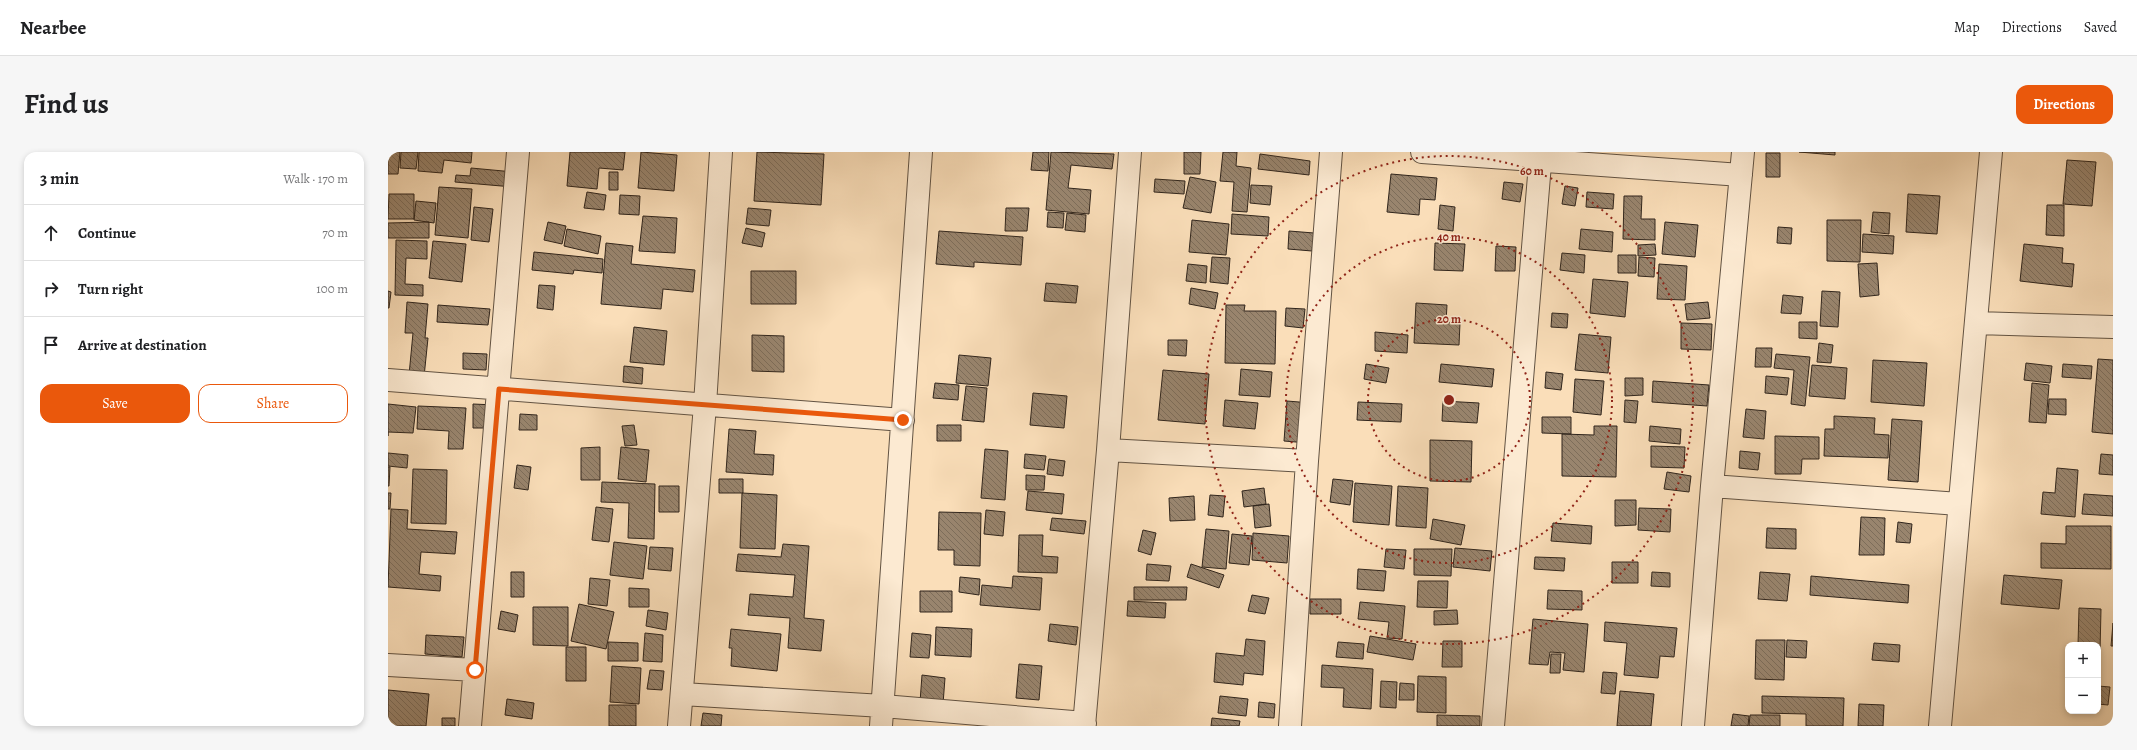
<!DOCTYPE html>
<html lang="en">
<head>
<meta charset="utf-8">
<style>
	:root { --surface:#fff; --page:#f6f6f6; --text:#202124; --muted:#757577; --line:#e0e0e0; --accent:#ea580c }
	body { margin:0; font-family:Alegreya,serif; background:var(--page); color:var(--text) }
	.controls { position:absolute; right:12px; bottom:12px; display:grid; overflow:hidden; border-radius:8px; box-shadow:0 2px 6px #0003 }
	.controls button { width:36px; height:36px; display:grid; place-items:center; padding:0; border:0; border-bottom:1px solid var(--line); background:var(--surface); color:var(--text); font:20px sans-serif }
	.stop { position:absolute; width:12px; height:12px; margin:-9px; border:3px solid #ea580c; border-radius:50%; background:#fff }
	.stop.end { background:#ea580c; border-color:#fff; box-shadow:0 1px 4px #0008 }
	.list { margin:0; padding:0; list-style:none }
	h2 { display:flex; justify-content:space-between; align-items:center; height:52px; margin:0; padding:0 16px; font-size:17px }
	h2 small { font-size:13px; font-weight:400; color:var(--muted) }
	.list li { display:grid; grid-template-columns:26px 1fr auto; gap:12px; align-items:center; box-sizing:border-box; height:56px; padding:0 16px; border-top:1px solid var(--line) }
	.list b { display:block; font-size:15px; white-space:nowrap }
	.list em { font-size:13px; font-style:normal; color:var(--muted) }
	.actions { display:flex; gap:8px; padding:12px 16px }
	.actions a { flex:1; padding:9px 0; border:1px solid var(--accent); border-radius:12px; text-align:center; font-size:14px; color:var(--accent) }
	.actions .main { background:var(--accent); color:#fff }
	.icon { flex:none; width:22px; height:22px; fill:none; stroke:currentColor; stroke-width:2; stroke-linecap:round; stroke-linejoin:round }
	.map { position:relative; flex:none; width:1725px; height:574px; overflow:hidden; border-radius:12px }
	header { display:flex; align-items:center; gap:24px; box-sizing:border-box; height:56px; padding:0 20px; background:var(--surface); border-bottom:1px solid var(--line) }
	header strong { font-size:19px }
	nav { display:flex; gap:22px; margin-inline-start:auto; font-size:14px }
	.intro { display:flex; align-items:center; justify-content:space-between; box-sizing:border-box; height:96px; padding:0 24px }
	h1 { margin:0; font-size:28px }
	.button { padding:10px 18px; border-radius:12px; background:var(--accent); color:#fff; font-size:14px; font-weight:700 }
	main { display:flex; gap:24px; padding:0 24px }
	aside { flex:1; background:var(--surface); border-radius:12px; box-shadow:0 2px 6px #0003 }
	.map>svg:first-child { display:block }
	.building { fill:url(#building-back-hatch); stroke:#30251c }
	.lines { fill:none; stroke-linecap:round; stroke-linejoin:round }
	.minor-casing { stroke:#625343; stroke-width:24 }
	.minor { stroke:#fcead2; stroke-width:22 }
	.route { stroke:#ea580c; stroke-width:5 }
	.ring { fill:none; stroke:#8f2418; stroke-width:2; stroke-dasharray:2 4 }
	.centre { fill:#8f2418; stroke:#fcead2; stroke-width:2 }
	.ring-label { font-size:12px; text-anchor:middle; font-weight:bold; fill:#8f2418; stroke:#fcead2; stroke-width:3; stroke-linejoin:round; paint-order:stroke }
</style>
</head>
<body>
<header>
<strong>Nearbee</strong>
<nav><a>Map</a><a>Directions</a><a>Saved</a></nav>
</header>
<div class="intro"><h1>Find us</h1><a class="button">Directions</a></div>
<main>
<aside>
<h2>3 min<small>Walk · 170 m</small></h2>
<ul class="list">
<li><svg class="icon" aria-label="ahead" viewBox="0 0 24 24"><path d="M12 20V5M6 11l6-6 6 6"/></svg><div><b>Continue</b></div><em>70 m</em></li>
<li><svg class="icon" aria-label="right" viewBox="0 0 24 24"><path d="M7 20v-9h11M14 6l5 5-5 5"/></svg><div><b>Turn right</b></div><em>100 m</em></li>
<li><svg class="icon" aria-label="arrive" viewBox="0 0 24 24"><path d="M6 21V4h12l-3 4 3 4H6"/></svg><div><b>Arrive at destination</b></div></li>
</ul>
<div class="actions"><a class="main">Save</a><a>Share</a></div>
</aside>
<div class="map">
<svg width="1725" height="574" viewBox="0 0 1725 574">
	<defs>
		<pattern id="building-back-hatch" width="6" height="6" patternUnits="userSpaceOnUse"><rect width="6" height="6" fill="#99856e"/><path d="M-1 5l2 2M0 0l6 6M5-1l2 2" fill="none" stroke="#7d6d5a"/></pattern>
	</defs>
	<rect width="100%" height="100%" fill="#fadeb9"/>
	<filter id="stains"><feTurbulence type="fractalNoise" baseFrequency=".005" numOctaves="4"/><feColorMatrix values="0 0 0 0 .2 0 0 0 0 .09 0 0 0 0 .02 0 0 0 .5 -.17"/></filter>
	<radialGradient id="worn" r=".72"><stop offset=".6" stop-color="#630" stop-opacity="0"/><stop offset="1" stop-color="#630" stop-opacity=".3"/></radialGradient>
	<!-- building -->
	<path class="building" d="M0 0H12L10 22H0Z
		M13 0H30L28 17 12 16Z
		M31 0H84L83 11 56 8 54 21 30 19Z
		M182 0H237L235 18 211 16 209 37 179 34Z
		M253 0 289 3 286 39 250 36Z
		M369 0 436 2 433 53 366 49Z
		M645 0H661L660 19 643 18Z
		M663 0 726 2 724 17 683 13 680 36 703 38 701 62 658 58Z
		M796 0H813L812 22H796Z
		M835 0H849L848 14 863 16 859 60 844 59 846 30 832 29Z
		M1411 0H1447V3Z
		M1378 1H1392V25H1378Z
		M872 2 922 9 921 23 870 17Z
		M1679 8 1708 10 1704 54 1675 52Z
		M83 16 126 20 125 35 67 30 68 23 82 24Z
		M221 20H230V38H221Z
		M1003 22 1049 26 1047 48 1032 47 1031 63 999 60Z
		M802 25 828 30 823 61 795 56Z
		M767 27 797 29 796 42 766 40Z
		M1116 30 1135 32 1132 50 1114 47Z
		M863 33 884 34 882 53 862 51Z
		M1177 34 1190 36 1187 54 1174 52Z
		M51 35 84 37 80 86 47 83Z
		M199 40 218 43 216 58 196 56Z
		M1199 40 1226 42 1225 57 1198 55Z
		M1 42H26V67H0Z
		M1520 42 1552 44 1549 82 1518 80Z
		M232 43 252 44 251 63 231 62Z
		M1236 44H1254L1253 67H1267V88L1235 87Z
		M28 49 48 51 46 71 26 68Z
		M1052 53 1067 55 1065 79 1050 77Z
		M1659 53H1676V84L1658 83Z
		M86 55 105 57 101 90 83 88Z
		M360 56 383 58 381 74 358 72Z
		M618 56H641L639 79H617Z
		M660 60 676 61 675 76 659 75Z
		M1485 60 1502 61 1501 82 1483 80Z
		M679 61 698 63 697 80 677 78Z
		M844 62 881 65 880 84 843 82Z
		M255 64 289 66 287 101 251 99Z
		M804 68 841 72 838 103 801 100Z
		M1439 68H1473L1472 110 1439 109Z
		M41 70V86H0V71Z
		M160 70 178 74 174 92 156 88Z
		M1277 70 1310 73 1307 105 1274 102Z
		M1390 75 1404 76 1403 92 1389 91Z
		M358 76 377 81 374 95 354 91Z
		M179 77 213 84 210 102 176 94Z
		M1193 77 1225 80 1224 100 1191 97Z
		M551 79 635 85 633 113 586 110V115L548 112Z
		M901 79 926 81 924 99 900 97Z
		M1475 82 1506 84 1505 102 1474 100Z
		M8 88 39 89V107L18 106 17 132 35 133V144L7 143Z
		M45 89 78 92 74 130 41 126Z
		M218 91 245 94 243 112 307 118 305 140 275 137 273 157 213 152Z
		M1047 91 1077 92 1075 119 1046 118Z
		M1267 92 1268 103 1250 104V93Z
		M1636 92 1675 96 1674 111 1686 112 1684 135 1632 129Z
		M1108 94 1128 95 1127 119H1107Z
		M146 100 215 107 214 121 186 118 185 122 144 118Z
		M1174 101 1197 103 1196 121 1172 118Z
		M1230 103H1248V121H1230Z
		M824 105 842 106 840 132 822 130Z
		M1251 105 1267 106 1266 125 1250 124Z
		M1489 111 1491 143 1472 145 1470 112Z
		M800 112 819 114 818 131 798 129Z
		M1271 112 1299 114 1297 148 1269 147Z
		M363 119H408V152H363Z
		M1205 127 1240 130 1237 165 1202 161Z
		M658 131 690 134 688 151 656 149Z
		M151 133 167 134 165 158 149 156Z
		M803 136 830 141 827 157 801 152Z
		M0 139 3 140 1 156H0Z
		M1434 139 1452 140 1450 175 1432 174Z
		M1395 143 1415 145 1413 162 1393 161Z
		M19 150 40 152 37 186H40L36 225 21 223 25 181H17Z
		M1320 150 1322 166 1299 168 1297 152Z
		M1028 151 1059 153 1058 170 1072 171 1071 193 1026 191Z
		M50 153 102 157 100 173 49 170Z
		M838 153H857L856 159H888L887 212 837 211Z
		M898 156 917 157 915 176 897 174Z
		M1164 161 1180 162 1179 176 1163 175Z
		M1411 170H1429V187L1411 186Z
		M1293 171 1324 172 1323 198 1293 197Z
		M246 175 279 179 276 213 242 210Z
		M987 180 1020 183 1019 201 987 199Z
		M1191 182 1223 185 1220 221 1187 218Z
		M364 183 396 184V220L364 219Z
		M780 188H799L798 204 780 203Z
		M1431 191 1445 193 1443 211 1429 210Z
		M1368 196H1384L1383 215H1367Z
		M75 201 99 202 98 218 75 217Z
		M1388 202 1422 205 1417 254 1403 252 1406 218 1386 216Z
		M571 203 603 206 600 234 568 231Z
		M1710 207 1725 208V282L1704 280Z
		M1485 208 1539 211 1536 254 1483 250Z
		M1638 211 1664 214 1662 231 1636 228Z
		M978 212 1001 216 998 231 976 227Z
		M1053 212 1106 217 1104 235 1051 230Z
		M1675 212 1704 214 1703 227 1674 225Z
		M1424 213 1459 216 1457 247 1421 244Z
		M236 214 255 216 254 232 235 230Z
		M853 217 884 220 882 245 851 243Z
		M775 218 821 222 817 272 770 268Z
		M1158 220 1175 222 1173 238 1157 236Z
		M1378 224 1401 226 1399 243 1377 241Z
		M1237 226H1255V243L1237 244Z
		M1187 227 1216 229 1213 263 1185 260Z
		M1265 229 1321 233 1319 254 1264 250Z
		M547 231 571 233 570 248 545 246Z
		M1644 231 1661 233 1658 271 1641 270Z
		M578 234 599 236 596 270 574 268Z
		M645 241 679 244 676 276 642 273Z
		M1661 247H1678V263L1660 262Z
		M837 248 870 251 867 277 835 274Z
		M1237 248 1250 249 1248 271 1236 270Z
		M899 249 923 251 920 291 896 289Z
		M1055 249 1091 251 1089 271 1054 269Z
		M970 250 1014 252 1013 270 969 268Z
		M0 252 28 255 25 281 0 280V284Z
		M85 252 107 253V276H85Z
		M30 254 78 256 75 297H60L61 279 29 277Z
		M1358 257 1378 259 1376 287 1355 285Z
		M132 262 149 263V278H131Z
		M1446 264 1487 266 1486 282 1501 283 1500 306 1436 304 1437 277H1446Z
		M1154 265H1183V282L1154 281Z
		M1504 267 1534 269 1530 330 1500 328Z
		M246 273 249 293 237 294 234 274Z
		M549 273H573V289H549Z
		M1206 274H1229L1228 325 1174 324V282L1206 283Z
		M1262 274 1293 277 1292 292 1261 289Z
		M341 277 368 279 366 302 386 303 385 323 338 320Z
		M1387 284 1431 285V307H1414L1413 322H1387Z
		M1042 288 1084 289 1083 330 1042 329Z
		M1263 294 1297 295 1296 316 1263 315Z
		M212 295V328H193V296Z
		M233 295 261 298 258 330 230 327Z
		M597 297 620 299 617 348 593 346Z
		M1352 299 1372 301 1370 318 1351 316Z
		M0 301 20 303 19 316 0 314Z
		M637 302 658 304 656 318 636 316Z
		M1713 302 1725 303V323L1711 322Z
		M661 307 677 309 675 324 659 322Z
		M129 313 143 315 140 338 126 336Z
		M0 315H2L1 334H0Z
		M1669 316 1690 318 1687 365 1653 362 1655 340 1667 341Z
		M25 317 59 318 58 372 23 371Z
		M1279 320 1303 324 1301 340 1276 337Z
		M638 323 657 324 656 338H638Z
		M331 327H355V341H331Z
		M945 327 965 329 962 353 942 350Z
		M214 330 267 332 266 387 240 386 241 351 213 350Z
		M967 331 1004 334 1001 373 965 370Z
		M271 334H291V360H271Z
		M1010 334 1040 336 1038 376 1008 374Z
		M876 336 878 352 856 355 854 339Z
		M640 339 676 342 674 362 638 358Z
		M0 341H3L2 357H0Z
		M354 341 389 343 387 397 352 396Z
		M1696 342 1725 344V364L1694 362Z
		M822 343 837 344 835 365 820 363Z
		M806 344 807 368 782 369 781 346Z
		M1227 348H1248V373L1227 374Z
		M881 352 883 374 867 376 865 354Z
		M208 355 225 357 221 390 204 388Z
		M1251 356 1283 357 1282 380 1250 378Z
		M3 357 20 358 19 377 69 380 67 402 33 400 31 422 53 424 52 439 0 435Z
		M598 358 617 360 615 384 596 382Z
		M551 360 593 361 592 414 566 413V398H550Z
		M1473 365 1497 366 1496 403H1471Z
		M664 366 698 369 696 382 662 378Z
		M1045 367 1077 373 1073 393 1042 387Z
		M1510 370 1524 372 1522 391 1508 390Z
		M1165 371 1204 374 1203 392 1163 389Z
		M1678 374H1723V417L1653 416V391L1678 392Z
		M1379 376 1408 377V397L1378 396Z
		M818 377 841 379 838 417 814 415Z
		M755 378 768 381 763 403 750 399Z
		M865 381 901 384 899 411 864 408Z
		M844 382 864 384 861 413 841 411Z
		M631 383H655L654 404 670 405 669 421 630 420Z
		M226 390 259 394 255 427 222 423Z
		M395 392 421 394 416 466 436 468 433 499 400 496 402 466 360 463 362 442 405 445 407 423 348 419 350 402 393 405Z
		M262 395 285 396 283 419 260 417Z
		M1067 396 1104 399 1102 419 1065 415Z
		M998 397 1018 398 1016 417 996 415Z
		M1026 397H1064L1063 424 1026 423Z
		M1147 405 1177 406 1176 419 1146 417Z
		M1224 410H1250V431H1224Z
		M759 412 783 414 781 429 758 428Z
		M803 412 836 423 831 436 799 425Z
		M970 417 998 419 996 439 969 437Z
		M123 420H136V445H123Z
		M1264 420 1282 421V435L1263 434Z
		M1372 420 1402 422 1399 449 1370 447Z
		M1616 423 1674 428 1671 457 1613 452Z
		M625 424 654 426 652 458 592 453 594 433 624 436Z
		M1423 424 1521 433 1520 451 1422 443Z
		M572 425 592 427 591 443 571 440Z
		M202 426 222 428 219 454 200 452Z
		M1030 429H1060L1059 456 1029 455Z
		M746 435H799L798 448H746Z
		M241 436 261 437V455H241Z
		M1160 438 1194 439V458L1159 457Z
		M532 439H564V460H532Z
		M864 443 881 446 877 462 860 459Z
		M922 447H953V462H922Z
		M740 449 778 451 777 466 739 464Z
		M972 450 1017 454 1014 487 999 486 1001 470 970 467Z
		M191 452 226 460 218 497 183 489Z
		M145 455H180V494L145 493Z
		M1691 456 1713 457 1712 500H1710V493H1690Z
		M260 458 280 461 278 478 258 474Z
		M1069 458 1070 472 1046 473V459Z
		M113 459 130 463 127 480 110 477Z
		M1145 467 1200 472 1196 520 1175 518 1177 501 1162 500 1160 513 1141 512Z
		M1217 470 1289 476 1286 505 1272 504 1270 526 1236 523 1239 491 1216 489Z
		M1725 471V494H1723Z
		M662 472 690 475 688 493 660 489Z
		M548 475 584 477 583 505 547 503Z
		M343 477 393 482 389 519 343 514 344 496H341Z
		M257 481 275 483 274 510 255 509Z
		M524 481 543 483 541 506 522 505Z
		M38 483 76 485 74 505 37 502Z
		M982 484 1028 492 1025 508 979 500Z
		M858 487 877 489 875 523 856 521 855 533 826 530 828 501 856 504Z
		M1368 488H1397L1396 528 1367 527Z
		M1399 488 1419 489 1418 506 1398 505Z
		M1055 489H1074V515H1054Z
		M220 490 250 491V509H220Z
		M950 490 976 492 975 507 948 505Z
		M1486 491 1512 493 1511 510 1484 508Z
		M178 495H198V529H178Z
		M1163 502H1173L1172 521H1162Z
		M631 512 654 514 651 548 628 546Z
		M934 513 985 517 983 557 955 555 956 536 933 535Z
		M224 514 253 516 251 552 222 550Z
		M262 518 276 519 274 538 259 537Z
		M1215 520 1229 521 1227 542 1213 541Z
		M534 523 557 526 555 552 532 550Z
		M1030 524 1058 525V561L1029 560Z
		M993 529 1009 530 1008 556 992 555Z
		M1012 531 1026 532V548H1011Z
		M1710 534 1722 535 1720 553 1710 552Z
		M0 538 41 542 38 574H0Z
		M1232 539 1266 542 1263 574H1229Z
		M832 544 860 547 858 564 830 561Z
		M1374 544 1456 546 1455 574H1418V562L1374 561Z
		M119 547 146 551 144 567 117 563Z
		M871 550 887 552 886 566 870 565Z
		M1471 552 1496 553 1495 574H1470Z
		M221 553H248V574H221Z
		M315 561 334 563 333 574H313Z
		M1345 562 1361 564 1360 574H1343Z
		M1049 563 1092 564V574H1049Z
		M1362 563H1392V574H1361Z
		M54 566H67V574H54Z
		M824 566 852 569 851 574H823Z"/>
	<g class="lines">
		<defs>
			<path id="minor" d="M1034 0 1353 23
				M1588 171 1725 175
				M0 228 515 268
				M720 298 919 309
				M1324 334 1571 352
				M0 513 87 518
				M294 542 495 554 697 571
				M82 574 130 0
				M291 574 317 253 333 0
				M493 574 533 0
				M696 574 720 298 742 0
				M902 574 919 309 943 0
				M1105 574 1153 0
				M1305 574 1324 334 1355 0
				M1552 574 1603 0"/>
		</defs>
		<!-- minor casing -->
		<use href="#minor" class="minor-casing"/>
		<!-- minor -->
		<use href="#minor" class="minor"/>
	</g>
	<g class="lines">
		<!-- route -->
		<path class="route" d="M87 518 111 237 515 268"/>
	</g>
	<!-- distance rings -->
	<g class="ring">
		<circle cx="1061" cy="248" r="81"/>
		<circle cx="1061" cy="248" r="163"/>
		<circle cx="1061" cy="248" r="244"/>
	</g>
	<circle cx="1061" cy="248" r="6" class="centre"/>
	<g class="ring-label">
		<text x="1144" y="23">60 m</text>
		<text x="1061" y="89">40 m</text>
		<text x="1061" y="171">20 m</text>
	</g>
	<rect width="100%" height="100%" filter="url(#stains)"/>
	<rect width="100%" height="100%" fill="url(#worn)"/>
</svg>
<div class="controls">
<button>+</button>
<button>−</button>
</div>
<div class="stop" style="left:87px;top:518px"></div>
<div class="stop end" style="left:515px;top:268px"></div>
</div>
</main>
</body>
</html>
